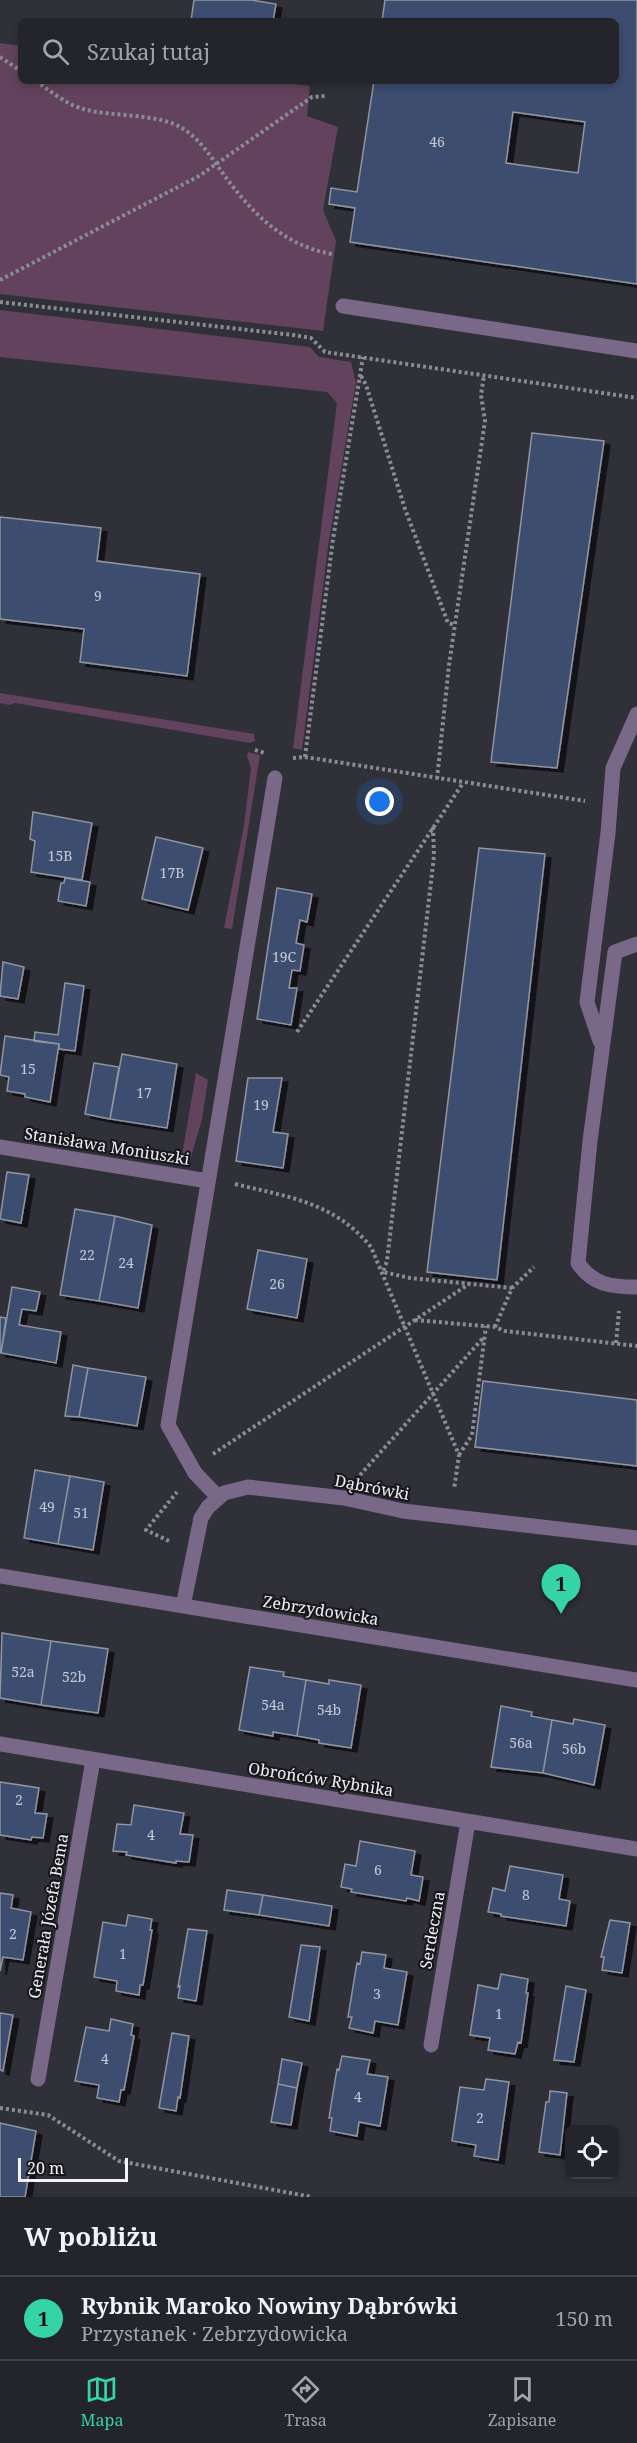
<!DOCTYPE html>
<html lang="pl">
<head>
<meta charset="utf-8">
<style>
	:root { --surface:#24242b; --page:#303037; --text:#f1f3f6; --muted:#a3a4a9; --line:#414147; --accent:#35d4a7 }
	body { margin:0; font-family:"Noto Serif",serif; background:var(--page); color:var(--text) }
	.controls { position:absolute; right:18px; bottom:18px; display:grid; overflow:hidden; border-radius:9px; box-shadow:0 3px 9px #0003 }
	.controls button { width:54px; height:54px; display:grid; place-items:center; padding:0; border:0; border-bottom:2px solid var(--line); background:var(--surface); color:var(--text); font:30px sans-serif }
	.scale { position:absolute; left:18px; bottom:15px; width:110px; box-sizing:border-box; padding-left:6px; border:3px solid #f2f2f8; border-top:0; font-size:16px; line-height:21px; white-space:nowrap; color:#f2f2f8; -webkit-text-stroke:4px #19191d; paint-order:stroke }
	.you { position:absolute; left:380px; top:802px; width:21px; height:21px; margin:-15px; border:4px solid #fff; border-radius:50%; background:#1a73e8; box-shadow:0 0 0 9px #1a73e833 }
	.badge { display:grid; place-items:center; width:39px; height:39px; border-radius:50%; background:var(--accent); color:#111; font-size:20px; font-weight:700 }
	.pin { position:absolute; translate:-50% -50px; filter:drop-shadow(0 2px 3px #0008) }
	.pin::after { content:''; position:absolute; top:32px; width:21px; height:18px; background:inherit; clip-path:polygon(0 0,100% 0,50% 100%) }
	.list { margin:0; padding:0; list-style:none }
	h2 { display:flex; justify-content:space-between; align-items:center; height:78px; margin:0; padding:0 24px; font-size:26px }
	h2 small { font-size:20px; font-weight:400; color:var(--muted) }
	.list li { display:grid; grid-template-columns:39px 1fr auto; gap:18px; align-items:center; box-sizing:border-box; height:84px; padding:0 24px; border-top:2px solid var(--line) }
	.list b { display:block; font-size:22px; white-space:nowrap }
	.list p { margin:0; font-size:20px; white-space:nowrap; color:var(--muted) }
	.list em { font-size:20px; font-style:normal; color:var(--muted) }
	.icon { flex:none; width:33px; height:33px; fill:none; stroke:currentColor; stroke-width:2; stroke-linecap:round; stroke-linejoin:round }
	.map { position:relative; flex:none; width:637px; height:2197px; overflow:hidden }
	.search { position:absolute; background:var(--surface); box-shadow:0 3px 9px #0003; left:18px; right:18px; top:18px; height:66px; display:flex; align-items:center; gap:15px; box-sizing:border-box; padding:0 21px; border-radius:9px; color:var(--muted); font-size:22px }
	.sheet { height:162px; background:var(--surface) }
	nav { display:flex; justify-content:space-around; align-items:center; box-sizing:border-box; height:84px; border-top:2px solid var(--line); background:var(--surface); font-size:16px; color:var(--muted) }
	nav a { display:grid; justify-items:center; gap:3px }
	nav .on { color:var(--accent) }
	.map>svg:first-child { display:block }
	.green { fill:#62425c }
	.building { fill:#3d4e6f; stroke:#90959f; stroke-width:1.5; fill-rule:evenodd; filter:url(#shadow) }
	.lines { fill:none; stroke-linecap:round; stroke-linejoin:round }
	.path { stroke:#8b8b93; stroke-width:4; stroke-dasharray:3 3; stroke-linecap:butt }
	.minor { stroke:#7a6889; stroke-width:15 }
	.labels { text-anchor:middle; stroke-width:4.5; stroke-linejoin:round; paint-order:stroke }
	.number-label { font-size:14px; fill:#c5c9d6 }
	.street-label { font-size:16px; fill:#f2f2f8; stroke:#19191d }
</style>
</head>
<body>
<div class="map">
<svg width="637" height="2197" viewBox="0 0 637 2197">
	<defs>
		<filter id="shadow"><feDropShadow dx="6" dy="4" stdDeviation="0" flood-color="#0009"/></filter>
	</defs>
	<rect width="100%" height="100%" fill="#303039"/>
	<!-- green -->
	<path class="green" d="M0 43 21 46V81H271L310 86 307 116 338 127 323 210 336 241 323 331 0 294Z
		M0 310 310 347 319 357 351 362 356 383 329 540 302 750 293 748 337 403 327 392 0 357Z
		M0 693 254 734 255 741 250 743 15 703 9 705 0 703Z
		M248 752 260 755 232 929 224 928 244 825 251 768 247 756Z
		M196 1073 208 1080 202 1119 191 1157 182 1155Z"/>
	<!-- building -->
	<path class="building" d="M194 0H251L276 4 273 21H191Z
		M385 0H637V284L350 242 355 208 329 204 331 188 357 192 374 81H616V21H382ZM513 112 585 122 578 173 506 163Z
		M532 433 604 441 557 768 491 762Z
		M0 517 101 528 97 561 200 574 187 676 80 662 84 629 0 619Z
		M33 812 92 823 82 880 31 872 35 841 30 839Z
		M156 837 203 848 188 910 142 899Z
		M479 848 545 854 497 1280 427 1272Z
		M65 878 90 882 86 906 58 901 61 883H64Z
		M277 888 312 894 307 922 300 920 296 943 304 945 300 971 292 970 289 988H297L291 1025 257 1019Z
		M3 962 24 967 18 999 0 996Z
		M65 983 84 986 75 1051 59 1049V1044L34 1041 35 1032 58 1035Z
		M5 1036 59 1044 50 1102 25 1097V1094L7 1091 9 1077 0 1075Z
		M122 1054 177 1064 167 1128 110 1119Z
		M94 1063 119 1067 110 1119 85 1114Z
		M248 1078H282L273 1132 288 1134 283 1168 236 1161Z
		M7 1172 29 1175 21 1223 0 1219Z
		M75 1209 115 1216 99 1301 60 1295Z
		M115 1216 152 1225 138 1308 99 1301Z
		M258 1250 307 1259 297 1318 247 1309Z
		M12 1287 40 1292 36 1311 22 1309 19 1325 61 1332 56 1363 1 1353Z
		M0 1317 6 1318 1 1353H0Z
		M73 1365 88 1368 79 1417 65 1416Z
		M88 1368 146 1377 137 1426 79 1417Z
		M483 1381 637 1400V1466L475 1447Z
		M35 1470 70 1476 58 1544 24 1538Z
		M70 1476 104 1482 93 1550 58 1544Z
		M2 1633 51 1641 41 1705 0 1698Z
		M51 1641 108 1649 98 1713 41 1705Z
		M250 1667 284 1672 283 1676 306 1680 297 1736 273 1732V1736L239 1730Z
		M306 1680 329 1684V1680L361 1685 351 1748 319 1743V1740L297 1736Z
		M501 1706 532 1712 531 1716 552 1720 543 1773 491 1767Z
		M574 1719 605 1725 594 1785 543 1773 552 1720 573 1724Z
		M0 1782 39 1788 35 1813 47 1814 43 1838 32 1837 31 1840 0 1835Z
		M134 1805 184 1813 180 1834 193 1835 189 1862 176 1861V1863L126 1855 127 1852 113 1851 117 1824 131 1825Z
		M360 1841 415 1851 411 1875 423 1877 419 1901 407 1898 406 1901 351 1892 352 1889 341 1887 345 1864 356 1866Z
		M510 1866 563 1875 559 1899 570 1901 566 1926 501 1916V1914L488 1912 493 1888 505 1891Z
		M227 1890 263 1895 259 1915 224 1910Z
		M0 1893 13 1895 11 1908 31 1912 23 1960 3 1957 0 1971Z
		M263 1895 332 1906 329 1926 259 1915Z
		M128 1915 152 1919 150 1930H152L143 1985H140L139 1995 116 1991 117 1981 94 1977 103 1922 126 1926Z
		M610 1920 630 1923 622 1973 602 1970 604 1957H601Z
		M188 1929 207 1931 196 2001 178 1998 180 1986 178 1987Z
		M301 1945 320 1947 309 2021 289 2017Z
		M362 1952 386 1955 384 1968 407 1972 398 2025 375 2021 373 2033 349 2028 352 2017H348L357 1963 360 1964Z
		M501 1974 528 1979 526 1993H528L521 2043 518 2042 515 2054 488 2050 490 2038 470 2035 478 1985 498 1989Z
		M566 1986 586 1990 574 2062 554 2060Z
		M0 2013 13 2015 3 2071 0 2070Z
		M111 2019 133 2024 131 2035 134 2036 124 2090H121L119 2102 97 2098 99 2085 75 2081 86 2027 109 2031Z
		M172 2033 189 2036 180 2098 178 2097 176 2111 159 2108Z
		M342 2056 370 2060 367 2074 388 2077 380 2126 359 2122 357 2136 330 2131 332 2118H329L333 2093 337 2069 339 2070Z
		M282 2059 302 2063 297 2088 278 2084Z
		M486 2079 509 2082 498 2160 474 2156 476 2145 452 2141 460 2087 484 2090Z
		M278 2084 297 2088 291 2125 271 2122Z
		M550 2091 567 2093 560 2155 539 2152 546 2102H549Z
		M0 2123 36 2131 25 2197H0Z"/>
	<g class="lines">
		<!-- path -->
		<path class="path" d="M0 57 21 71
			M36 81C50 91 66 104 83 109 111 117 158 113 182 128 200 139 212 158 224 175 252 213 284 246 332 254
			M0 280 199 176 312 97 325 96
			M0 302 293 335 311 338 325 352 637 398
			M361 376 366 385 405 509 448 623 455 625
			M255 750 265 753
			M305 757 333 539 363 357
			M293 758 305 757 585 801
			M437 779 449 665 485 421 481 395 484 375
			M433 827 434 856 387 1261 383 1272 410 1278 512 1288
			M297 1032 463 783
			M235 1184C288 1197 334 1202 371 1247L459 1455 454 1489
			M415 1320 495 1327 505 1331 637 1346
			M495 1327 512 1288 534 1267
			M616 1343 619 1311
			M213 1454 469 1284
			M459 1455 472 1435 486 1326
			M360 1475 484 1337
			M169 1541 146 1530 177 1492
			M0 2108 48 2115 119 2161 312 2197"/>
		<!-- minor -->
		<path class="minor" d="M343 306 637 351
			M637 944 615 952 590 1141 578 1263C593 1285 611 1287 637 1287
			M600 1041 587 1002 608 833 613 768 637 714
			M0 1147 208 1181
			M218 1497 195 1473 168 1425 275 778
			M0 1576 637 1680
			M183 1606 201 1518 208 1507 224 1493 248 1487 344 1498 403 1511 637 1538
			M0 1744 637 1849
			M431 2045 468 1822
			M38 2079 93 1760"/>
	</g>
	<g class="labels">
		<!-- number labels -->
		<g class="number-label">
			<text x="437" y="147">46</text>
			<text x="98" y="601">9</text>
			<text x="60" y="861">15B</text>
			<text x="172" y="878">17B</text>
			<text x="284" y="962">19C</text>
			<text x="28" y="1074">15</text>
			<text x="144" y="1098">17</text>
			<text x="261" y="1110">19</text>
			<text x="87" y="1260">22</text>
			<text x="126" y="1268">24</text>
			<text x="277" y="1289">26</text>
			<text x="47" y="1512">49</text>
			<text x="81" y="1518">51</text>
			<text x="23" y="1677">52a</text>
			<text x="74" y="1682">52b</text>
			<text x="273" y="1710">54a</text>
			<text x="329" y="1715">54b</text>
			<text x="521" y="1748">56a</text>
			<text x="574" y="1754">56b</text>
			<text x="19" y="1805">2</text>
			<text x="151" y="1840">4</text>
			<text x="378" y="1875">6</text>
			<text x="526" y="1900">8</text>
			<text x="13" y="1939">2</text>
			<text x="123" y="1959">1</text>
			<text x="377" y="1999">3</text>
			<text x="499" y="2019">1</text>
			<text x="105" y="2064">4</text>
			<text x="358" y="2102">4</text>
			<text x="480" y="2123">2</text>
		</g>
		<!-- street labels -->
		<g class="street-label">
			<text transform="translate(107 1146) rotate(9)" y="6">Stanisława Moniuszki</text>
			<text transform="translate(372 1487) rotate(11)" y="6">Dąbrówki</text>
			<text transform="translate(321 1610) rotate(9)" y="6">Zebrzydowicka</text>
			<text transform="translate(321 1779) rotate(9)" y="6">Obrońców Rybnika</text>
			<text transform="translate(48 1916) rotate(-80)" y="6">Generała Józefa Bema</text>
			<text transform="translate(432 1930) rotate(-80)" y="6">Serdeczna</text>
		</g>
	</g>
</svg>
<div class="controls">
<button><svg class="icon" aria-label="locate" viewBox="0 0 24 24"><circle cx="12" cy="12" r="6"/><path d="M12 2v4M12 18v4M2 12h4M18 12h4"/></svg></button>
</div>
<div class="scale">20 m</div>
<div class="you"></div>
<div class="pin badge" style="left:561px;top:1614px">1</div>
<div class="search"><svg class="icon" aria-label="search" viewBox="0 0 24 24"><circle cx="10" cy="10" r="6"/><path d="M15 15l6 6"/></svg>Szukaj tutaj</div>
</div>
<section class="sheet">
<h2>W pobliżu<small></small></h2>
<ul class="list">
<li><span class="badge">1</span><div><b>Rybnik Maroko Nowiny Dąbrówki</b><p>Przystanek · Zebrzydowicka</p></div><em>150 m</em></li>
</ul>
</section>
<nav>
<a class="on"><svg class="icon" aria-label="map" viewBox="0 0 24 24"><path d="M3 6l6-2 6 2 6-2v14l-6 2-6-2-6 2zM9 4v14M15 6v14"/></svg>Mapa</a>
<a><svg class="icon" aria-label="directions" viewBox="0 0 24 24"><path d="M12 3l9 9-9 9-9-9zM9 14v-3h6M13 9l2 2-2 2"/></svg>Trasa</a>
<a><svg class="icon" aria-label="saved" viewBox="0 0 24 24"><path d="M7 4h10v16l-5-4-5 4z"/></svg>Zapisane</a>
</nav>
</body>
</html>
